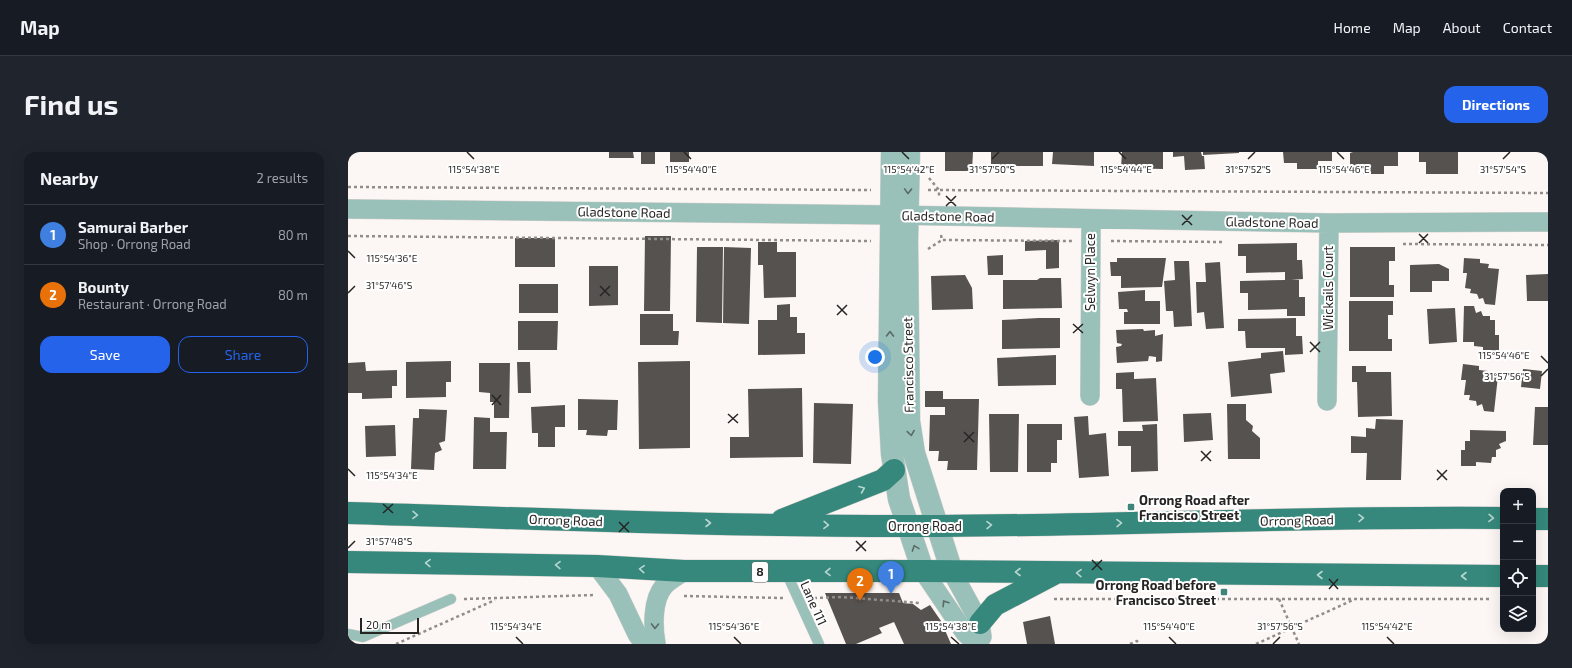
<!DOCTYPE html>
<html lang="en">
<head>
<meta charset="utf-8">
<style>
	:root { --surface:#171b24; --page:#20242c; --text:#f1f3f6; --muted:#9ea1a6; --line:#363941; --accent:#2563eb }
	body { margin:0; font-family:"Exo 2",sans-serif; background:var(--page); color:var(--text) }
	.controls { position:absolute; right:12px; bottom:12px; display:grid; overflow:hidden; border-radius:8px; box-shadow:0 4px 16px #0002 }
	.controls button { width:36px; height:36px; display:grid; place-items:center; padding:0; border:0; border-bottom:1px solid var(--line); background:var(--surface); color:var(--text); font:20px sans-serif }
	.scale { position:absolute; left:12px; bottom:10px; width:59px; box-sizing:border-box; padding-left:4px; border:2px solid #272524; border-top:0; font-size:11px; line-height:14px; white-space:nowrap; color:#272524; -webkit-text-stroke:3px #fff; paint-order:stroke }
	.you { position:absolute; left:527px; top:205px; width:14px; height:14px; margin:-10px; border:3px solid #fff; border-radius:50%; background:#1a73e8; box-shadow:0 0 0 6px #1a73e833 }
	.badge { display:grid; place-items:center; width:26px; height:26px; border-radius:50%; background:var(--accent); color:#fff; font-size:13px; font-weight:700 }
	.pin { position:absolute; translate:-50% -33px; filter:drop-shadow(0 1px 2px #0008) }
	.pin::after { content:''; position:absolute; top:21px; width:14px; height:12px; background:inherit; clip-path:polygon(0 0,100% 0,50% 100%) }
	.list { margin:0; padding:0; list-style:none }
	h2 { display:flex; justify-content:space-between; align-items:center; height:52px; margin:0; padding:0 16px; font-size:17px }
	h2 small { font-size:13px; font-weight:400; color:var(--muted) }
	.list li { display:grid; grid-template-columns:26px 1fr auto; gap:12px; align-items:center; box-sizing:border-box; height:60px; padding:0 16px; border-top:1px solid var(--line) }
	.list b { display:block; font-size:15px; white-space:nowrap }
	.list p { margin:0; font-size:13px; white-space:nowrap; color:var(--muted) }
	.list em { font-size:13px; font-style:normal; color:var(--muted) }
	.actions { display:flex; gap:8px; padding:12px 16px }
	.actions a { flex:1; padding:9px 0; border:1px solid var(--accent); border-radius:12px; text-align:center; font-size:14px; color:var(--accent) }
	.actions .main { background:var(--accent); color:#fff }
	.icon { flex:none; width:22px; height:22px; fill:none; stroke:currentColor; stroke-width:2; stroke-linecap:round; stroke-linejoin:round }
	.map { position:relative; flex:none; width:1200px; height:492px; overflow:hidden; border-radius:12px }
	header { display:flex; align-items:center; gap:24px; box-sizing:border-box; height:56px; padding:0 20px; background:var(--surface); border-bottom:1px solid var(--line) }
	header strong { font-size:19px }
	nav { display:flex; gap:22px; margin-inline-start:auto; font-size:14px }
	.intro { display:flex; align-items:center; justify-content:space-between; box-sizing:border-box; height:96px; padding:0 24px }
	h1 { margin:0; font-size:28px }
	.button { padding:10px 18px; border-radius:12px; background:var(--accent); color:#fff; font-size:14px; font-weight:700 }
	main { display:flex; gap:24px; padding:0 24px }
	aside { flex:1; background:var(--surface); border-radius:12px; box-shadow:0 4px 16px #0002 }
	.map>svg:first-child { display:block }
	.building { fill:#56524f }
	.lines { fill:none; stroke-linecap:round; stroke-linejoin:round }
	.service-casing { stroke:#d6d1cf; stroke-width:11 }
	.minor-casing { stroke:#d6d1cf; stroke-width:20 }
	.tertiary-casing { stroke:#d6d1cf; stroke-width:23 }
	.trunk-casing { stroke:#d6d1cf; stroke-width:23 }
	.path { stroke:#908d8b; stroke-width:2.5; stroke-dasharray:3 3; stroke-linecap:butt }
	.service { stroke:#99c1b9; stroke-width:10 }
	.minor { stroke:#99c1b9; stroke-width:19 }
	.tertiary { stroke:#99c1b9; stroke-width:22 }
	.trunk { stroke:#35887b; stroke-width:22 }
	.oneway { stroke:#5a6b67 }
	.oneway2 { stroke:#b8d5d1 }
	.ticks { fill:none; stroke:#272524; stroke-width:1.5 }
	.poi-dot { fill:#408579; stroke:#fff; stroke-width:1.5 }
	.labels { text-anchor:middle; stroke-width:4; stroke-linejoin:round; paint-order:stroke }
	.shield { fill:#fff; stroke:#686666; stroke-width:1 }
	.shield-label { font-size:12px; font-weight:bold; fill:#272524 }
	.street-label { font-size:13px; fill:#272524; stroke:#fff }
	.poi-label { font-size:13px; font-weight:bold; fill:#272524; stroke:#fff; text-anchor:start }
	.ticks-label { font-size:10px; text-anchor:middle; fill:#272524; stroke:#fff; stroke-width:4; stroke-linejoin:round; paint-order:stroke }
</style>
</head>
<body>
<header>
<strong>Map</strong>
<nav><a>Home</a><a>Map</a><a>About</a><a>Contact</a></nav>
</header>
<div class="intro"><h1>Find us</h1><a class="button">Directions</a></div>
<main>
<aside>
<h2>Nearby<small>2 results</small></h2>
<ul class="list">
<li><span class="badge" style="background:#3f7fe0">1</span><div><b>Samurai Barber</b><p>Shop · Orrong Road</p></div><em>80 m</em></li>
<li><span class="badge" style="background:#e8710a">2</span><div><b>Bounty</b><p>Restaurant · Orrong Road</p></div><em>80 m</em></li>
</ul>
<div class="actions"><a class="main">Save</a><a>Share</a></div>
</aside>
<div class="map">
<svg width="1200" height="492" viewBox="0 0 1200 492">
	<rect width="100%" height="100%" fill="#fcf7f4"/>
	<!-- building -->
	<path class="building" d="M261 0H285L286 6H261Z
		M293 0H307V12H293Z
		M322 0H341V10H322Z
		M597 0H625L624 19H597Z
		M643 0H695V14H643Z
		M705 0H746V14L704 12Z
		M774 0H815V17L773 16Z
		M825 0H853L854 4H856L857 17 837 18 836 4 825 5Z
		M855 0H891V1L855 3Z
		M935 0H984V9H970V17H949V11H936Z
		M1005 0H1050V14H1036V22H1015V16H1002V1Z
		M1071 0H1110V22H1078V10H1071Z
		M297 84H323L322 159H296Z
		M167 86H207V115H167Z
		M711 88V116L698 117V98L677 99V89Z
		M410 90H429V100H448V145L416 146 415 113H410Z
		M949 91V108H954L955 127 943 128H951V145H957V164H939V157L900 158V141H892V129L937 128V120L898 121V104H890V92Z
		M349 95H375L374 171 348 170Z
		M376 95 403 96 401 172 375 171Z
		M1002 95H1047V109H1041V133H1046V145H1002Z
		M655 103V123H640L639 104Z
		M769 106H818L814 135 773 136V124H763L762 110H769Z
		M1116 106 1132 107V111L1141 112 1140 116 1151 117 1147 153 1137 152 1135 146 1131 147 1129 142 1122 141 1123 137 1117 136 1119 121H1115Z
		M826 109H841L844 174 826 175 825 159H818L816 129 827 128Z
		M872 110 876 176 858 177 856 160 849 161 848 130H858L857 111Z
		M1091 112 1101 117V129H1084V140H1062V113Z
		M241 114H270V153L241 154Z
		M1200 122V149H1179L1178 123Z
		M617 123 624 136 625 157 584 158 583 124Z
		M692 126H713L714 156 655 157V128H689Z
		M171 132H210V161H171Z
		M797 138V149H812V172H776V160H780L779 157H771L770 140Z
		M1001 149H1045V163H1040V187H1044V199H1001Z
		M442 152V165H449V181H457V202L410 203V168H429V153Z
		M1116 154H1126L1128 161 1133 159 1135 164H1142V168H1147V183H1151V199L1135 198V195L1126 194V190H1115Z
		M1107 156 1109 190 1081 192 1079 157Z
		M292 162H325V179H331L330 193H292Z
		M691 166H712V196L654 197V168Z
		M948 166V184H954L955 202 937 203V196H898L897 179H890V167Z
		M170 169H210L209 198H170Z
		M795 177 796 179 807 178V184L815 182 814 209 808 210V205L801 204 800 209 769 211 768 195 773 194 774 192 769 191 768 178Z
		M935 199 937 220 922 222 924 241 883 245 880 210 913 206V201Z
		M708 203V233L650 234 649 206Z
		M103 209V230H98V245L58 246V210Z
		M342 209V296L291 297 290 210Z
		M17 210 18 219 49 218V234H44V246L14 247V241H0V211Z
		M169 210H182L183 241H170Z
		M131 211H162L161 266H146V250H142V241L131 240Z
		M1115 212 1131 214V218L1140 219 1139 223 1150 224 1146 260 1136 259 1134 252 1129 254 1128 249 1121 248 1122 243H1116L1118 228H1113Z
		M1004 214H1018V220H1043L1044 264 1010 265 1009 230H1004Z
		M1175 217 1194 219 1192 237 1173 235Z
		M786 220V227L808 226 810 269 775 270 774 237H768V221Z
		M454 236 455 305 382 306V285H401L400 237Z
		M577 239H595V247H631L629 318H599L600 309H590L591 299H581L582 263H597V255H577Z
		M230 247 270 248 269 278H260L259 284 238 283 239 278H230Z
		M466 251 505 252 503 312 465 311Z
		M879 252H898V268L905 274 904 279 912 286V307H880Z
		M217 253V275H207V295H190V281H184L183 255Z
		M1187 255H1200V293H1185Z
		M71 257 99 258 97 289 91 291 94 298 87 301 86 318 63 317 65 266H71Z
		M863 261 865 288 836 290 835 262Z
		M641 262H671L670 320H642Z
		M740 264 741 283 758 281 761 324 731 326 726 265Z
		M126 265 142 266V280H159L158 317H125Z
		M1028 267 1055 268 1053 328H1018L1019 301H1003V284L1018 285V276L1027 277Z
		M679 272H714V288H709V311H703V320H679Z
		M809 272 810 319 783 320V294H770V279H795L794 273Z
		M47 273 48 304 18 305 17 274Z
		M1122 278 1158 279V289L1151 292 1153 296 1148 298V305H1144L1143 311 1128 310V314H1113V298H1117V289H1122Z
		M477 441H551L555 451 565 452 573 458 582 453 593 469 603 492H556L546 470 531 476 534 481 508 492H498Z
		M702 464 707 492H679L675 470Z"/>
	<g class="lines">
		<defs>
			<path id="service" d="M438 420 471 492
				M0 482 15 485 103 447"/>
			<path id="minor" d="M0 57 544 63 981 71 1200 70
				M742 244 743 67
				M979 249 981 71
				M249 414 270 442 289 482 296 492
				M575 419 617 481 629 492
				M604 420 632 471 634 485
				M308 492C305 475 304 448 316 434 321 428 330 424 336 419"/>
			<path id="tertiary" d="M544 0 541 249 544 302 551 347 575 419
				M561 0 559 89 561 269 566 301 604 420"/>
			<path id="trunk" d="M0 361C197 367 395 375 592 374 780 373 967 364 1155 366
				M1185 367H1200
				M434 368 535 328 546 318
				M0 410 249 414 336 419H575L1155 424
				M1185 424H1200
				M632 471 647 453 706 422"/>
		</defs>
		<!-- service casing -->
		<use href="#service" class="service-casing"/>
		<!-- minor casing -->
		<use href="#minor" class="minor-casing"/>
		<!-- tertiary casing -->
		<use href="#tertiary" class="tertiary-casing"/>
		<!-- trunk casing -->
		<use href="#trunk" class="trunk-casing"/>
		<!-- path -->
		<path class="path" d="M581 26 591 38V46
			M0 35 523 38
			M580 38 1200 41
			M593 83 594 88 724 89
			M0 84 523 89
			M763 89 874 90
			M1055 92 1200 93
			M580 97 594 88
			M336 444 435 446
			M466 446 494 445 572 451
			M116 447 247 443
			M706 447H1143
			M931 447 951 492
			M48 492 147 448
			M782 492 789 489 790 492
			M908 492 1005 448"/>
		<!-- service -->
		<use href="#service" class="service"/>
		<!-- minor -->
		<use href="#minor" class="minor"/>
		<!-- tertiary -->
		<use href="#tertiary" class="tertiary"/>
		<!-- trunk -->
		<use href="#trunk" class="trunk"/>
	</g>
	<!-- one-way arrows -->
	<defs><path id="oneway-chevron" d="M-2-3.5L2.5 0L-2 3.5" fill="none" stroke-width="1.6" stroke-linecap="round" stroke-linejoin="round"/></defs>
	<g class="oneway">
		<use href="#oneway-chevron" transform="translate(560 39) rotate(92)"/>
		<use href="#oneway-chevron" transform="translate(542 182) rotate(-89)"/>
		<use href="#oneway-chevron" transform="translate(563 281) rotate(81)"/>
		<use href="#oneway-chevron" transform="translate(567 396) rotate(-110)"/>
		<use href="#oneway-chevron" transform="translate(597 451) rotate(-123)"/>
		<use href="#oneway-chevron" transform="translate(307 474) rotate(91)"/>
	</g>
	<g class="oneway2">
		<use href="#oneway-chevron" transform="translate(514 337) rotate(-22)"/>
		<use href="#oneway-chevron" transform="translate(67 363) rotate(1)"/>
		<use href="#oneway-chevron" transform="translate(1013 366) rotate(-1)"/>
		<use href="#oneway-chevron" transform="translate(1143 366) rotate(1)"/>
		<use href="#oneway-chevron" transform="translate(360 371)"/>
		<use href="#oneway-chevron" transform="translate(771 371) rotate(-1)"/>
		<use href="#oneway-chevron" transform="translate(478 373) rotate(1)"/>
		<use href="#oneway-chevron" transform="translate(641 373) rotate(-1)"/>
		<use href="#oneway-chevron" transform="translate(80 411) rotate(-179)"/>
		<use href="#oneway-chevron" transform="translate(210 413) rotate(-179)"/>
		<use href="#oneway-chevron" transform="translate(294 417) rotate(-176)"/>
		<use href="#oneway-chevron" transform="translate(480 420) rotate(179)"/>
		<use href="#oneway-chevron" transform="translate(670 420) rotate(-180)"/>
		<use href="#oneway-chevron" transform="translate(731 421) rotate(-179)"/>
		<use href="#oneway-chevron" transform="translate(972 423) rotate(-180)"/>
		<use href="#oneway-chevron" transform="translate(1116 424) rotate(-180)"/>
	</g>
	<!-- ticks -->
	<path class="ticks" d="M119 0 126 7M336 0 343 7M554 0 561 7M771 0 778 7M989 0 996 7M644 7 651 0M900 7 907 0M1155 7 1162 0M598 44 608 54M598 54 608 44M834 63 844 73M834 73 844 63M1071 82 1080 91M1071 91 1080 82M0 99 7 106M252 134 262 144M0 141 7 134M252 144 262 134M489 153 499 163M489 163 499 153M725 172 735 181M725 181 735 172M962 190 972 200M962 200 972 190M1193 204 1200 211M1193 224 1200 217M144 243 153 253M144 253 153 243M380 262 390 271M380 271 390 262M616 280 626 290M616 290 626 280M853 299 863 309M853 309 863 299M0 317 7 324M1089 318 1099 328M1089 328 1099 318M35 352 45 361M35 361 45 352M271 370 281 380M271 380 281 370M508 389 518 399M0 396 7 389M508 399 518 389M744 408 754 418M744 418 754 408M981 427 990 437M981 437 990 427M168 485 175 492M386 485 393 492M603 485 611 492M821 485 828 492M1039 485 1046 492M925 492 932 485"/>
	<!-- markers -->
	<g class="poi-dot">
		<rect x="779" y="351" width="8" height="8" rx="2"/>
		<rect x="872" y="436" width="8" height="8" rx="2"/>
	</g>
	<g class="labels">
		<!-- shield labels -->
		<rect class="shield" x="404" y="410" width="16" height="20" rx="3"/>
		<g class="shield-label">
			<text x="412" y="424">8</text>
		</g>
		<!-- street labels -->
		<g class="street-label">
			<text transform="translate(276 60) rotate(1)" y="5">Gladstone Road</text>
			<text transform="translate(600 64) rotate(1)" y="5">Gladstone Road</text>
			<text transform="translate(924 70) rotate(1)" y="5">Gladstone Road</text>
			<text transform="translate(742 120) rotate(-90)" y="5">Selwyn Place</text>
			<text transform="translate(980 136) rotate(-90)" y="5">Wickails Court</text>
			<text transform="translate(560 213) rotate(-91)" y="5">Francisco Street</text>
			<text transform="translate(218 368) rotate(2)" y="5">Orrong Road</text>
			<text transform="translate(949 368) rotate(-1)" y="5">Orrong Road</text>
			<text x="577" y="379">Orrong Road</text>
			<text transform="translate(466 451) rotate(66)" y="5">Lane 111</text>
		</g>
		<!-- poi labels -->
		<g class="poi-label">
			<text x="791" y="353">Orrong Road after<tspan x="791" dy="15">Francisco Street</tspan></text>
			<text x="868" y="438" text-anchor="end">Orrong Road before<tspan x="868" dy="15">Francisco Street</tspan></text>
		</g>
	</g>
	<g class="ticks-label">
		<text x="996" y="21">115°54'46"E</text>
		<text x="126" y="21">115°54'38"E</text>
		<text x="343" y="21">115°54'40"E</text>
		<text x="561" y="21">115°54'42"E</text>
		<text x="644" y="21">31°57'50"S</text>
		<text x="778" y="21">115°54'44"E</text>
		<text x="900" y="21">31°57'52"S</text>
		<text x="1155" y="21">31°57'54"S</text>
		<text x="44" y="110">115°54'36"E</text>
		<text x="41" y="137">31°57'46"S</text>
		<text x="1156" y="207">115°54'46"E</text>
		<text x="1159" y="228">31°57'56"S</text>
		<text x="44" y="327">115°54'34"E</text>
		<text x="41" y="393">31°57'48"S</text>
		<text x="168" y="478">115°54'34"E</text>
		<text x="386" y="478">115°54'36"E</text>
		<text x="603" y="478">115°54'38"E</text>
		<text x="821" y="478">115°54'40"E</text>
		<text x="932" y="478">31°57'56"S</text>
		<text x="1039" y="478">115°54'42"E</text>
	</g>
</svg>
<div class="controls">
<button>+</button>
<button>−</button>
<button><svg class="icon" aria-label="locate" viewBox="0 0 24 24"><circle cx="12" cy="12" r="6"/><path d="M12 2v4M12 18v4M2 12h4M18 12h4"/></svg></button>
<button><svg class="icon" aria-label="layers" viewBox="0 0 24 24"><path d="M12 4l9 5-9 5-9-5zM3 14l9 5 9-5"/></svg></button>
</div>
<div class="scale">20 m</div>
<div class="you"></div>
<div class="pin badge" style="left:543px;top:442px;background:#3f7fe0">1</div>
<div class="pin badge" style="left:512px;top:449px;background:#e8710a">2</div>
</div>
</main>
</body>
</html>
